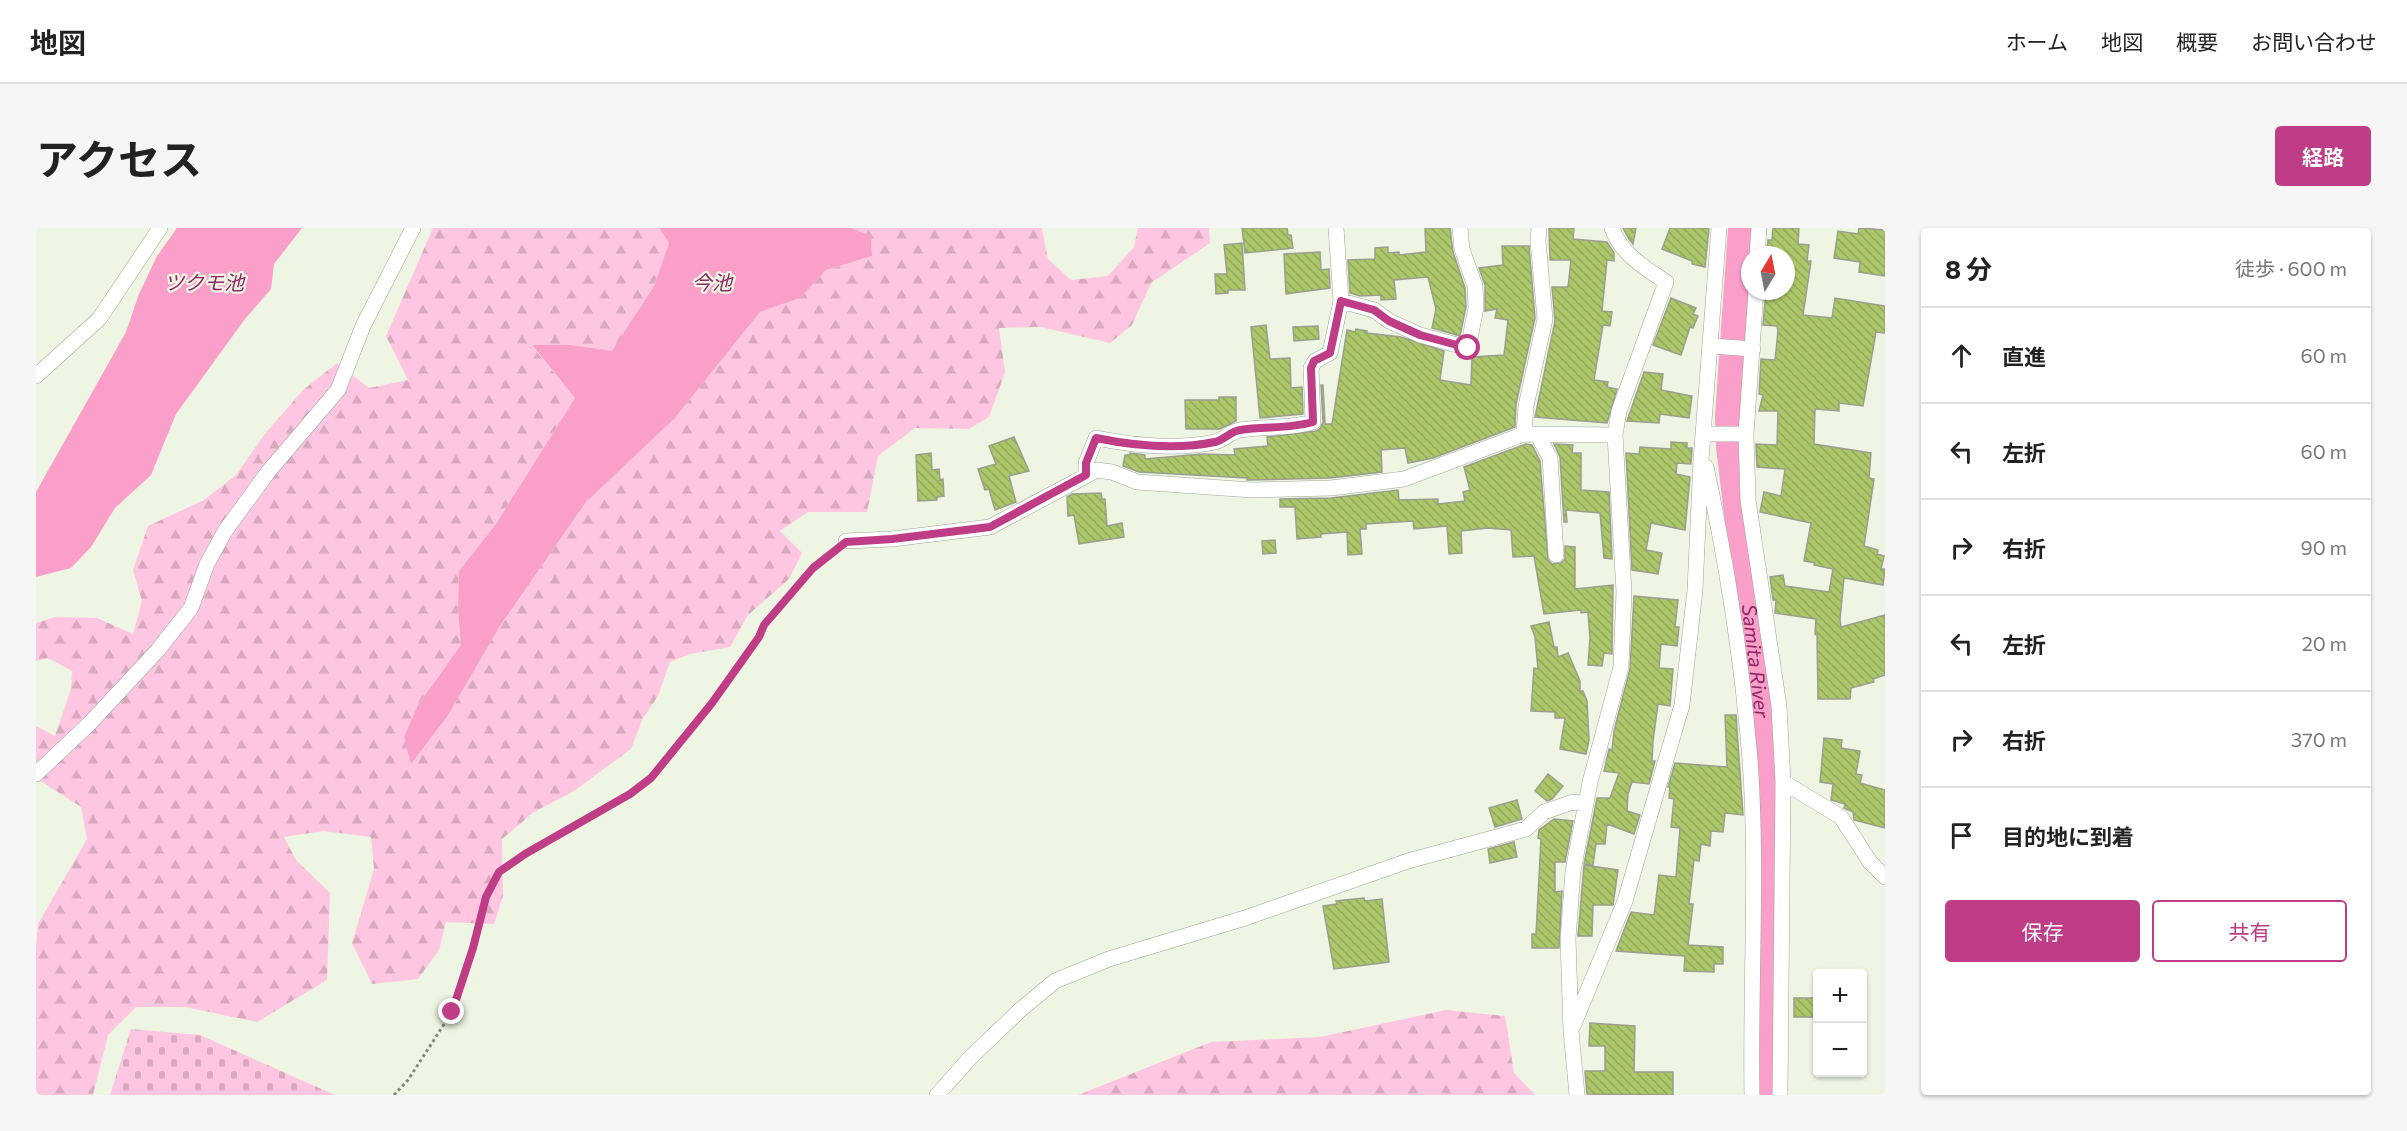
<!DOCTYPE html>
<html lang="ja">
<head>
<meta charset="utf-8">
<style>
	:root { --surface:#fff; --page:#f6f6f6; --text:#222; --muted:#767676; --line:#e0e0e0; --accent:#bf3d86 }
	body { margin:0; font-family:Commissioner,"Noto Sans JP",sans-serif; background:var(--page); color:var(--text) }
	.controls { position:absolute; right:18px; bottom:18px; display:grid; overflow:hidden; border-radius:6px; box-shadow:0 2px 4px #0004 }
	.controls button { width:54px; height:54px; display:grid; place-items:center; padding:0; border:0; border-bottom:2px solid var(--line); background:var(--surface); color:var(--text); font:30px sans-serif }
	.compass { position:absolute; left:1705px; top:18px; width:54px; height:54px; border-radius:50%; background:var(--surface); box-shadow:0 2px 4px #0004; rotate:10deg }
	.stop { position:absolute; width:18px; height:18px; margin:-14px; border:4px solid #bf3d86; border-radius:50%; background:#fff }
	.stop.end { background:#bf3d86; border-color:#fff; box-shadow:0 2px 6px #0008 }
	.list { margin:0; padding:0; list-style:none }
	h2 { display:flex; justify-content:space-between; align-items:center; height:78px; margin:0; padding:0 24px; font-size:26px }
	h2 small { font-size:20px; font-weight:400; color:var(--muted) }
	.list li { display:grid; grid-template-columns:39px 1fr auto; gap:18px; align-items:center; box-sizing:border-box; height:96px; padding:0 24px; border-top:2px solid var(--line) }
	.list b { display:block; font-size:22px; white-space:nowrap }
	.list em { font-size:20px; font-style:normal; color:var(--muted) }
	.actions { display:flex; gap:12px; padding:18px 24px }
	.actions a { flex:1; padding:14px 0; border:2px solid var(--accent); border-radius:6px; text-align:center; font-size:21px; color:var(--accent) }
	.actions .main { background:var(--accent); color:#fff }
	.icon { flex:none; width:33px; height:33px; fill:none; stroke:currentColor; stroke-width:2; stroke-linecap:round; stroke-linejoin:round }
	.map { position:relative; flex:none; width:1849px; height:867px; overflow:hidden; border-radius:6px }
	header { display:flex; align-items:center; gap:36px; box-sizing:border-box; height:84px; padding:0 30px; background:var(--surface); border-bottom:2px solid var(--line) }
	header strong { font-size:28px }
	nav { display:flex; gap:33px; margin-inline-start:auto; font-size:21px }
	.intro { display:flex; align-items:center; justify-content:space-between; box-sizing:border-box; height:144px; padding:0 36px }
	h1 { margin:0; font-size:42px }
	.button { padding:15px 27px; border-radius:6px; background:var(--accent); color:#fff; font-size:21px; font-weight:700 }
	main { display:flex; gap:36px; padding:0 36px }
	aside { flex:1; background:var(--surface); border-radius:6px; box-shadow:0 2px 4px #0004 }
	.map>svg:first-child { display:block }
	.forest { fill:url(#forest-firs) }
	.cemetery { fill:url(#cemetery-stones) }
	.water { fill:#fa9eca }
	.lines { fill:none; stroke-linecap:round; stroke-linejoin:round }
	.river { stroke:#fa9eca; stroke-width:28 }
	.building { fill:url(#building-back-hatch); stroke:#9a9f8f; stroke-width:1.5 }
	.street-casing { stroke:#9fa594; stroke-width:16 }
	.path { stroke:#84887c; stroke-width:3; stroke-dasharray:3 3; stroke-linecap:butt }
	.street { stroke:#fff; stroke-width:15 }
	.route { stroke:#bf3d86; stroke-width:8 }
	.labels { text-anchor:middle; stroke-width:4.5; stroke-linejoin:round; paint-order:stroke }
	.water-label { font-size:20px; font-style:italic; fill:#902864; stroke:#eff5e3 }
</style>
</head>
<body>
<header>
<strong>地図</strong>
<nav><a>ホーム</a><a>地図</a><a>概要</a><a>お問い合わせ</a></nav>
</header>
<div class="intro"><h1>アクセス</h1><a class="button">経路</a></div>
<main>
<div class="map">
<svg width="1849" height="867" viewBox="0 0 1849 867">
	<defs>
		<pattern id="forest-firs" width="22" height="20" patternUnits="userSpaceOnUse" patternTransform="scale(1.5)"><rect width="22" height="20" fill="#fec6e0"/><path d="M5 1l3.5 6h-7zM16 11l3.5 6h-7z" fill="#d9aabf"/></pattern>
		<pattern id="cemetery-stones" width="16" height="16" patternUnits="userSpaceOnUse" patternTransform="scale(1.5)"><rect width="16" height="16" fill="#fec6e0"/><path d="M2 7V4a2 2 0 0 1 4 0v3zM10 15v-3a2 2 0 0 1 4 0v3z" fill="#d9aabf"/></pattern>
		<pattern id="building-back-hatch" width="6" height="6" patternUnits="userSpaceOnUse" patternTransform="scale(1.5)"><rect width="6" height="6" fill="#acc66a"/><path d="M-1 5l2 2M0 0l6 6M5-1l2 2" fill="none" stroke="#93aa5b"/></pattern>
	</defs>
	<rect width="100%" height="100%" fill="#eff5e3"/>
	<!-- forest -->
	<path class="forest" d="M397 0H623L633 15 618 58 576 124 534 117 496 118 539 170 460 296 423 343 422 383 425 417 382 477 368 509 376 535 411 489 464 398 550 274 638 191 724 84 764 70 790 42 836 28 835 8 815 0H1006L1012 31 1035 52 1072 48 1098 19 1102 0H1173L1174 15 1115 55 1096 97 1074 115 1005 99 963 100 969 144 953 189 933 201 879 200 842 228 831 284H772L744 303 766 325 753 351 712 387 694 419 654 426 634 434 622 468 606 492 595 521 538 563 498 584 466 611 467 668 458 696 410 694 403 722 382 751 336 756 316 715 338 641 335 609 287 603 248 609 260 632 294 665 291 752 221 794 149 779H100L72 807 57 867H0V719L2 696 51 611 45 579 0 550V498L19 508 35 461 36 443 12 430 0 433V395L19 389 61 390 97 406 106 373 97 342 112 298 168 272 200 247 228 207 267 162 301 135 333 160 372 152 350 108Z
		M1410 782 1469 788 1478 845 1499 867H1042L1175 814 1284 809Z"/>
	<!-- cemetery -->
	<path class="cemetery" d="M95 801 164 807 299 867H74Z"/>
	<!-- water -->
	<path class="water" d="M141 0H266L238 36 235 61 209 91 140 186 115 247 79 280 55 319 35 340 0 349V264L90 104 103 66 121 28Z
		M623 0H815L835 8 836 28 790 42 764 70 724 84 638 191 550 274 464 398 411 489 375 536 368 509 382 477 425 417 422 383 423 343 460 296 539 170 496 117H534L576 123 618 58 633 15Z"/>
	<g class="lines">
		<!-- river -->
		<path class="river" id="s1" d="M1706 0 1693 188 1694 218 1733 549 1736 599 1729 867"/>
	</g>
	<!-- building -->
	<path class="building" d="M1206 0H1251L1252 7H1255L1257 20 1209 25Z
		M1389 0H1414L1417 24 1429 60 1430 79 1424 108 1396 100 1400 81 1392 49 1358 52 1360 71 1345 72V67L1324 68 1314 65 1312 32 1339 31V20L1352 19V25L1363 24V27L1390 24Z
		M1513 0H1538L1537 11 1571 14 1578 25V33L1571 32 1566 83 1576 84 1574 98 1567 97 1558 152 1572 154 1571 159 1581 161 1571 195 1499 189 1519 93 1516 59H1532L1535 32H1514Z
		M1587 0H1600L1597 16 1593 11Z
		M1634 0H1673L1669 39 1656 36V33L1626 21Z
		M1737 0H1763L1762 16 1773 17 1771 33H1775L1767 87 1796 90 1799 70 1849 78V105L1840 104 1827 178 1803 175V183L1779 181 1778 216 1835 225 1833 250 1838 251 1828 318 1842 322 1841 326 1848 328 1845 341H1849L1847 357 1808 350 1804 391 1805 399 1849 387V447L1837 451 1838 454 1815 460 1814 471H1782L1781 407 1779 406 1780 391 1739 385 1740 372H1737L1734 349 1747 347 1749 358 1793 364 1797 341 1778 337 1779 335 1768 333 1775 295 1724 284 1728 264 1745 268 1749 241 1721 239 1720 216 1741 217 1742 183H1723L1727 167 1723 166 1725 131 1739 132 1742 103 1741 98 1727 97 1730 63H1750V27L1731 26 1732 12H1736Z
		M1823 0 1849 2V48L1823 44 1824 34 1798 30 1802 3 1822 6Z
		M1206 15 1209 62H1192V65L1180 66 1179 46H1191L1188 17Z
		M1466 18H1493L1499 90 1480 176 1479 199 1397 230 1372 235 1369 220 1345 222 1346 244 1294 250 1216 252H1211V250L1103 244 1087 238 1089 227H1094V225L1109 227V231L1166 226 1199 227 1198 221 1232 218 1231 209 1280 203 1284 201 1287 194 1285 157H1287L1289 196H1296L1311 102 1319 104 1320 101 1331 103V105L1365 109 1408 123 1404 152 1435 157 1436 129 1468 127 1472 92 1459 90 1461 81 1449 83V57L1443 40 1467 37Z
		M1284 24 1285 42 1293 41 1294 60 1250 66 1248 26Z
		M1635 70 1660 80 1657 86 1662 88 1657 100 1654 99 1645 127 1617 117Z
		M1230 97 1234 131 1254 130 1255 160 1266 159 1267 186 1224 190 1215 99Z
		M1282 98 1283 111 1258 113 1257 99Z
		M1608 144 1627 146 1625 162 1656 168 1653 190 1624 186 1623 195 1591 193Z
		M1183 169H1200V193L1184 201H1150L1149 172H1183Z
		M978 209 993 243 973 248 980 274 959 282 953 261 949 262 942 241 960 236 953 218Z
		M1635 214 1651 215V220H1656L1655 236 1641 235 1640 246 1654 249 1649 302 1615 295 1610 322 1626 325 1622 346 1596 342 1590 225 1603 226 1604 219 1635 221Z
		M1490 216 1496 217 1504 233 1512 332 1516 336 1525 335 1529 331V318L1539 319V361L1577 357 1576 426 1568 425 1566 438 1552 437 1554 410 1552 384 1545 385V382L1508 386 1498 328 1477 329 1475 302 1452 300 1425 303 1426 325 1413 326 1411 298 1378 301 1377 293 1330 296V301H1324L1326 326 1312 327 1311 304 1285 306V309L1261 311 1259 279H1244V271L1295 270 1362 262 1363 272 1402 271V276L1429 273 1427 264 1434 262 1428 239Z
		M1518 216 1537 217 1536 225H1545V262L1573 264 1576 331 1568 330 1564 285 1530 282 1531 294H1528L1524 229Z
		M895 225 896 242 903 241 904 252 907 251 908 268 901 269V272L882 273 880 227Z
		M1065 265 1066 271H1069L1071 298 1086 295 1088 309 1043 316 1038 287 1032 288 1031 269 1036 266Z
		M1239 312 1240 325 1227 326 1226 313Z
		M1598 368 1642 372 1639 399H1643L1641 418 1625 416 1623 440 1637 441 1634 478 1622 476 1617 513 1616 533H1619L1613 556 1596 554 1592 566 1591 583 1604 587 1598 606 1571 596 1569 616H1560L1557 637 1548 636 1561 570H1574L1583 545 1568 543 1573 521 1576 522 1578 503 1594 441Z
		M1513 394 1518 419H1521L1522 429 1532 425 1544 453V463H1547L1551 473 1553 512 1550 526 1524 521 1529 490H1519V484L1495 483 1498 440 1502 441 1499 409 1495 398Z
		M1689 487H1700L1707 587 1689 585 1687 604 1675 603 1674 618 1665 616 1663 633 1658 632 1653 676H1657L1652 717 1687 719V736H1678V744L1648 743 1649 728 1580 723 1595 684 1618 687 1623 647 1640 649 1644 600 1635 599 1638 571 1633 570 1634 559H1632L1639 535 1691 539Z
		M1788 510 1806 512 1805 520 1824 523 1820 546 1826 547 1824 555 1849 562V600L1818 592 1817 584 1808 580 1809 576 1795 572 1797 556 1784 554Z
		M1512 546 1527 558 1516 571 1511 573 1499 563Z
		M1481 572 1486 591 1459 599 1453 580Z
		M1518 591 1537 593 1529 634H1519V664L1526 663 1523 720H1496V706H1500L1505 611 1502 610 1503 602Z
		M1478 614 1481 629 1454 635 1452 621Z
		M1548 637 1582 642 1577 677H1557L1556 708H1542Z
		M1328 670 1329 673 1346 671 1353 734 1298 741 1287 678 1301 676 1300 673Z
		M1758 770H1782V789H1758Z
		M1554 795 1599 798 1598 844H1637V867L1551 866 1549 843H1569V818H1553Z"/>
	<g class="lines">
		<defs>
			<path id="street" d="M1721 27 1723 0
				M1720 63 1710 206 1712 272 1743 478 1747 554 1805 589 1834 634 1849 649
				M1305 73 1338 82 1353 93 1384 107 1432 120 1440 80 1439 58 1426 21 1424 0
				M1676 118 1717 121
				M0 148 63 91 124 0
				M1488 206 1490 178 1509 91 1502 13 1503 0
				M1501 206 1514 230 1520 327
				M1668 206H1710
				M1670 239C1691 335 1706 433 1714 531 1722 642 1714 755 1716 867
				M1050 247V235L1060 210C1099 218 1140 222 1179 214 1188 212 1195 203 1204 202 1228 198 1254 201 1277 194L1275 140 1279 133 1294 125 1305 73 1300 0
				M810 313 856 311 954 299 1061 242 1076 244 1101 254 1216 262 1295 260 1368 251 1488 206 1579 207
				M0 546 54 495 122 422 155 380 171 336 189 303 232 244 302 162 327 98 377 0
				M1537 798 1589 673 1646 477 1659 362 1665 232 1683 0
				M901 867 934 830 983 783 1019 753 1073 731 1209 690 1372 633 1490 601 1508 584 1537 574 1549 576
				M1541 867 1535 803 1532 711 1537 643 1554 554 1585 439 1588 364 1579 207 1583 183 1630 54C1609 40 1584 25 1576 0
				M1744 867 1747 554"/>
		</defs>
		<!-- street casing -->
		<use href="#street" class="street-casing"/>
		<!-- path -->
		<path class="path" d="M358 867 372 852 416 784 437 720 450 669 463 644 489 626 594 566 615 550 676 475 723 409 728 397 777 340 800 321"/>
		<!-- street -->
		<use href="#street" class="street"/>
	</g>
	<g class="lines">
		<!-- route -->
		<path class="route" d="M416 784 437 720 450 669 463 644 489 626 594 566 615 550 676 475 723 409 728 397 777 340 810 314 856 311 954 299 1050 247V235L1060 210C1099 218 1140 222 1179 214 1188 212 1195 203 1204 202 1228 198 1253 201 1277 194L1275 140 1278 133 1294 125 1305 73 1338 82 1353 93 1384 107 1432 120"/>
	</g>
	<g class="labels">
		<!-- water labels -->
		<g class="water-label">
			<text x="168" y="62">ツクモ池</text>
			<text x="676" y="62">今池</text>
			<text dy="7" stroke="none"><textPath href="#s1" startOffset="435">Samita River</textPath></text>
		</g>
	</g>
</svg>
<div class="controls">
<button>+</button>
<button>−</button>
</div>
<svg class="compass" viewBox="-18 -18 36 36"><path d="M0-13l5 13h-10z" fill="#e53935"/><path d="M0 13l5-13h-10z" fill="#767676"/></svg>
<div class="stop" style="left:1432px;top:120px"></div>
<div class="stop end" style="left:416px;top:784px"></div>
</div>
<aside>
<h2>8 分<small>徒歩 · 600 m</small></h2>
<ul class="list">
<li><svg class="icon" aria-label="ahead" viewBox="0 0 24 24"><path d="M12 20V5M6 11l6-6 6 6"/></svg><div><b>直進</b></div><em>60 m</em></li>
<li><svg class="icon" aria-label="left" viewBox="0 0 24 24"><path d="M17 20v-9H6M10 6l-5 5 5 5"/></svg><div><b>左折</b></div><em>60 m</em></li>
<li><svg class="icon" aria-label="right" viewBox="0 0 24 24"><path d="M7 20v-9h11M14 6l5 5-5 5"/></svg><div><b>右折</b></div><em>90 m</em></li>
<li><svg class="icon" aria-label="left" viewBox="0 0 24 24"><path d="M17 20v-9H6M10 6l-5 5 5 5"/></svg><div><b>左折</b></div><em>20 m</em></li>
<li><svg class="icon" aria-label="right" viewBox="0 0 24 24"><path d="M7 20v-9h11M14 6l5 5-5 5"/></svg><div><b>右折</b></div><em>370 m</em></li>
<li><svg class="icon" aria-label="arrive" viewBox="0 0 24 24"><path d="M6 21V4h12l-3 4 3 4H6"/></svg><div><b>目的地に到着</b></div></li>
</ul>
<div class="actions"><a class="main">保存</a><a>共有</a></div>
</aside>
</main>
</body>
</html>
